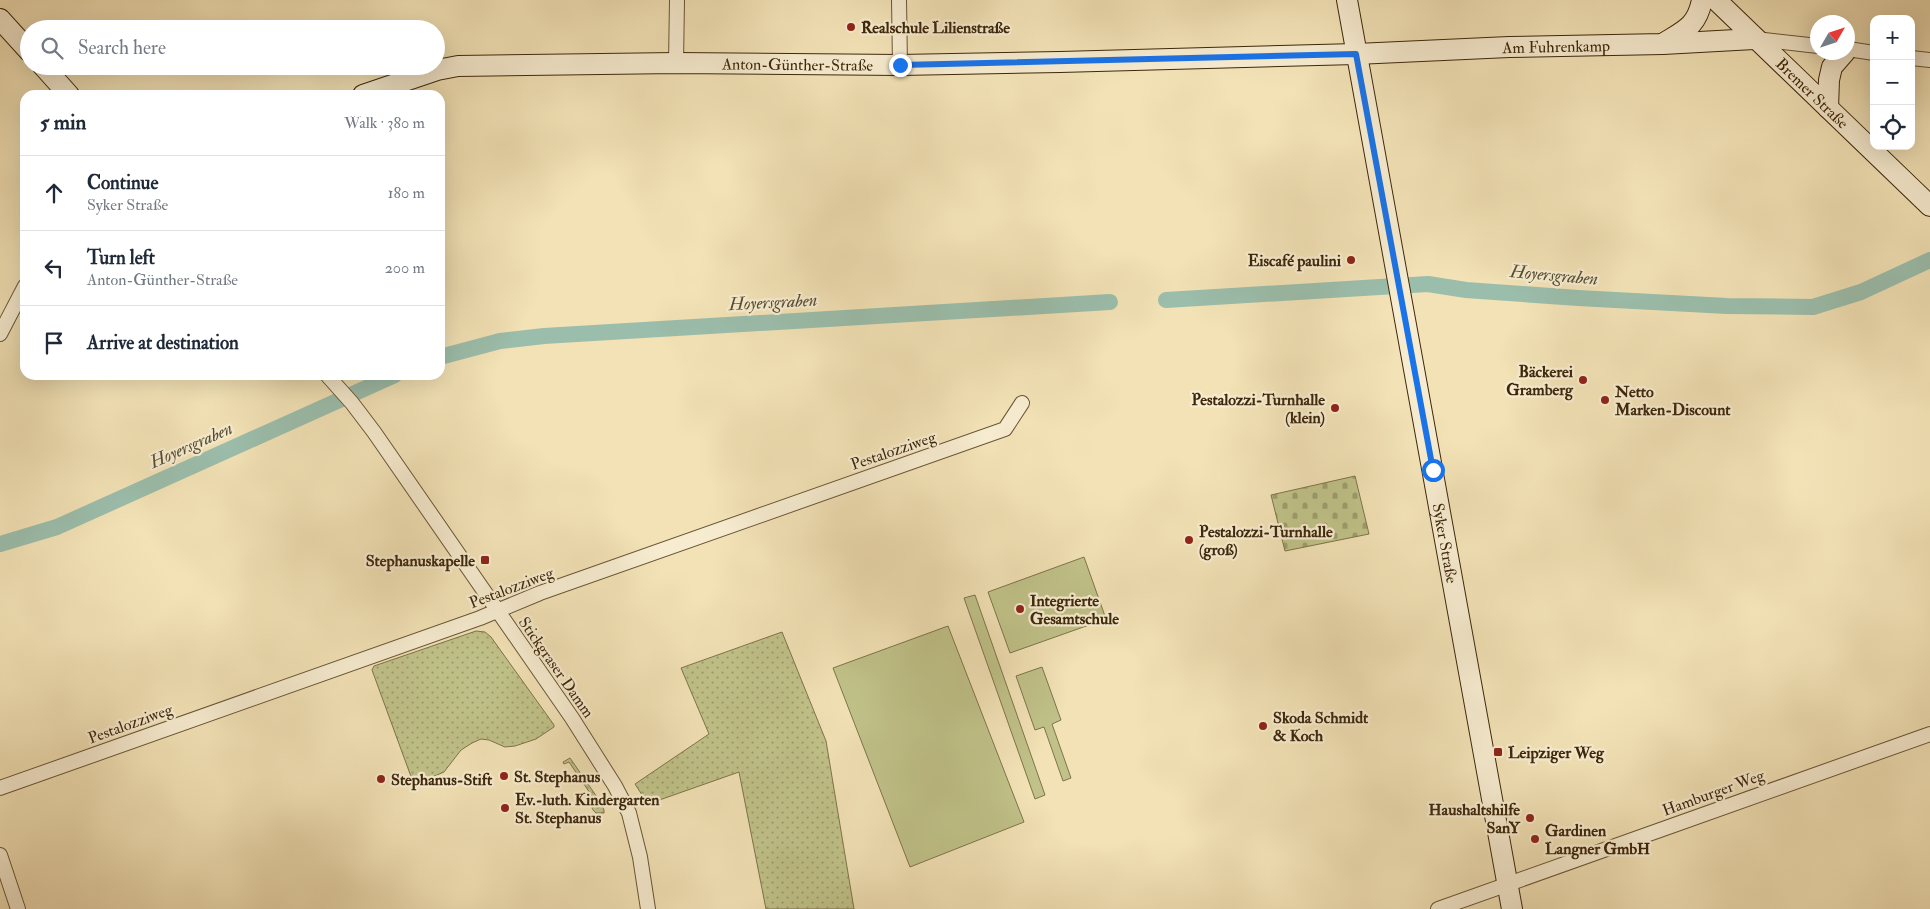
<!DOCTYPE html>
<html lang="en">
<head>
<meta charset="utf-8">
<style>
	:root { --surface:#fff; --page:#f2f2f3; --text:#1f2937; --muted:#747a83; --line:#e0e1e3 }
	body { margin:0; font-family:"IM FELL Double Pica",serif; background:var(--page); color:var(--text) }
	.controls { position:absolute; right:15px; top:15px; display:grid; overflow:hidden; border-radius:10px; box-shadow:0 5px 20px #0002 }
	.controls button { width:45px; height:45px; display:grid; place-items:center; padding:0; border:0; border-bottom:1px solid var(--line); background:var(--surface); color:var(--text); font:25px sans-serif }
	.compass { position:absolute; left:1810px; top:15px; width:45px; height:45px; border-radius:50%; background:var(--surface); box-shadow:0 5px 20px #0002; rotate:51deg }
	.stop { position:absolute; width:15px; height:15px; margin:-11px; border:4px solid #1a73e8; border-radius:50%; background:#fff }
	.stop.end { background:#1a73e8; border-color:#fff; box-shadow:0 1px 5px #0008 }
	.list { margin:0; padding:0; list-style:none }
	h2 { display:flex; justify-content:space-between; align-items:center; height:65px; margin:0; padding:0 20px; font-size:21px }
	h2 small { font-size:16px; font-weight:400; color:var(--muted) }
	.list li { display:grid; grid-template-columns:32px 1fr auto; gap:15px; align-items:center; box-sizing:border-box; height:75px; padding:0 20px; border-top:1px solid var(--line) }
	.list b { display:block; font-size:19px; white-space:nowrap }
	.list p { margin:0; font-size:16px; white-space:nowrap; color:var(--muted) }
	.list em { font-size:16px; font-style:normal; color:var(--muted) }
	.icon { flex:none; width:28px; height:28px; fill:none; stroke:currentColor; stroke-width:2; stroke-linecap:round; stroke-linejoin:round }
	.map { position:relative; flex:none; width:1930px; height:909px; overflow:hidden }
	.search { position:absolute; background:var(--surface); box-shadow:0 5px 20px #0002; left:20px; top:20px; width:425px; height:55px; display:flex; align-items:center; gap:12px; box-sizing:border-box; padding:0 18px; border-radius:28px; color:var(--muted); font-size:19px }
	.panel { position:absolute; background:var(--surface); box-shadow:0 5px 20px #0002; left:20px; top:90px; width:425px; height:290px; border-radius:15px }
	.map>svg:first-child { display:block }
	.green { fill:url(#green-dots); stroke:#7e744a }
	.cemetery { fill:url(#cemetery-stones); stroke:#7e744a }
	.pitch { fill:#c0c289; stroke:#7e744a }
	.lines { fill:none; stroke-linecap:round; stroke-linejoin:round }
	.canal { stroke:#9bbeac; stroke-width:16 }
	.minor-casing { stroke:#6a5636; stroke-width:16 }
	.secondary-casing { stroke:#3d270b; stroke-width:22 }
	.minor { stroke:#f7ecd0; stroke-width:14 }
	.secondary { stroke:#f7ecd0; stroke-width:20 }
	.route { stroke:#1a73e8; stroke-width:6 }
	.poi-dot { fill:#8f2418; stroke:#f7ecd0; stroke-width:2 }
	.labels { text-anchor:middle; stroke-width:4.5; stroke-linejoin:round; paint-order:stroke }
	.poi-label { font-size:16px; font-weight:bold; fill:#3d270b; stroke:#f7ecd0; text-anchor:start }
	.street-label { font-size:16px; fill:#3d270b; stroke:#f7ecd0 }
	.water-label { font-size:18px; font-style:italic; fill:#544d33; stroke:#f7ecd0 }
</style>
</head>
<body>
<div class="map">
<svg width="1930" height="909" viewBox="0 0 1930 909">
	<defs>
		<pattern id="green-dots" width="8" height="8" patternUnits="userSpaceOnUse" patternTransform="scale(1.25)"><rect width="8" height="8" fill="#c0c289"/><path d="M2 2h.1M6 6h.1" fill="none" stroke="#9d9e6e" stroke-width="1.8" stroke-linecap="round"/></pattern>
		<pattern id="cemetery-stones" width="16" height="16" patternUnits="userSpaceOnUse" patternTransform="scale(1.25)"><rect width="16" height="16" fill="#c0c289"/><path d="M2 7V4a2 2 0 0 1 4 0v3zM10 15v-3a2 2 0 0 1 4 0v3z" fill="#9d9e6e"/></pattern>
	</defs>
	<rect width="100%" height="100%" fill="#f2e2b6"/>
	<filter id="stains"><feTurbulence type="fractalNoise" baseFrequency=".004" numOctaves="4"/><feColorMatrix values="0 0 0 0 .2 0 0 0 0 .09 0 0 0 0 .02 0 0 0 .5 -.17"/></filter>
	<radialGradient id="worn" r=".72"><stop offset=".6" stop-color="#630" stop-opacity="0"/><stop offset="1" stop-color="#630" stop-opacity=".3"/></radialGradient>
	<!-- green -->
	<path class="green" d="M476 631 485 632 491 637 554 725V727L536 739 515 746 505 747 489 740 481 739 472 743 461 750 444 772 418 783 413 782 372 670 374 666Z
		M782 632 826 741 854 909H766L739 772 648 804 635 784 709 734 681 668Z
		M570 758 599 800 604 810V813H596C590 808 592 806 594 799L569 762 564 764 563 762Z"/>
	<!-- cemetery -->
	<path class="cemetery" d="M1355 476 1369 534 1285 551 1271 495Z"/>
	<!-- pitch -->
	<path class="pitch" d="M1084 557 1106 619 1010 653 988 592Z
		M975 595 1045 795 1035 799 964 598Z
		M948 626 1024 822 910 867 833 668Z
		M1042 667 1061 720 1052 724 1071 778 1063 781 1044 727 1035 730 1016 676Z"/>
	<g class="lines">
		<!-- canal -->
		<path class="canal" d="M1166 300 1428 284 1466 290 1578 298 1727 306 1813 307 1861 292 1930 260
			M440 357 500 341 544 336 1110 302
			M0 544 57 527 395 375"/>
		<defs>
			<path id="minor" d="M899 0 900 65
				M1756 39 1818 46
				M1848 49 1874 53
				M1911 58 1930 60
				M676 63 677 0
				M0 334 25 286
				M327 375 352 403 374 432 572 718 615 786 629 813 640 857 648 909
				M0 788 480 618 540 593 1005 429 1022 403
				M0 855 18 909
				M1438 909 1930 734"/>
			<g id="secondary">
				<path id="s1" d="M1347 0 1512 909"/>
				<path id="s2" d="M1716 0 1930 206"/>
				<path d="M0 19 29 51"/>
				<path d="M1664 43C1685 30 1697 26 1702 0"/>
				<path d="M43 66 69 95"/>
				<path id="s3" d="M363 95 437 70 458 66 676 63 900 65 1060 62 1356 54 1509 47 1663 44 1754 39"/>
				<path d="M1828 108 1829 80 1832 67 1845 52"/>
			</g>
		</defs>
		<!-- minor casing -->
		<use href="#minor" class="minor-casing"/>
		<!-- secondary casing -->
		<use href="#secondary" class="secondary-casing"/>
		<!-- minor -->
		<use href="#minor" class="minor"/>
		<!-- secondary -->
		<use href="#secondary" class="secondary"/>
	</g>
	<g class="lines">
		<!-- route -->
		<path class="route" d="M900 65 1356 54 1433 470"/>
	</g>
	<!-- markers -->
	<g class="poi-dot">
		<circle cx="851" cy="27" r="5"/>
		<circle cx="1351" cy="260" r="5"/>
		<circle cx="1583" cy="380" r="5"/>
		<circle cx="1605" cy="400" r="5"/>
		<circle cx="1335" cy="408" r="5"/>
		<circle cx="1189" cy="540" r="5"/>
		<rect x="480" y="555" width="10" height="10" rx="2.5"/>
		<circle cx="1020" cy="609" r="5"/>
		<circle cx="1263" cy="726" r="5"/>
		<rect x="1493" y="747" width="10" height="10" rx="2.5"/>
		<circle cx="504" cy="776" r="5"/>
		<circle cx="381" cy="779" r="5"/>
		<circle cx="505" cy="808" r="5"/>
		<circle cx="1530" cy="818" r="5"/>
		<circle cx="1535" cy="839" r="5"/>
	</g>
	<g class="labels">
		<!-- poi labels -->
		<g class="poi-label">
			<text x="861" y="33">Realschule Lilienstraße</text>
			<text x="1341" y="266" text-anchor="end">Eiscafé paulini</text>
			<text x="1573" y="377" text-anchor="end">Bäckerei<tspan x="1573" dy="18">Gramberg</tspan></text>
			<text x="1615" y="397">Netto<tspan x="1615" dy="18">Marken-Discount</tspan></text>
			<text x="1325" y="405" text-anchor="end">Pestalozzi-Turnhalle<tspan x="1325" dy="18">(klein)</tspan></text>
			<text x="1199" y="537">Pestalozzi-Turnhalle<tspan x="1199" dy="18">(groß)</tspan></text>
			<text x="475" y="566" text-anchor="end">Stephanuskapelle</text>
			<text x="1030" y="606">Integrierte<tspan x="1030" dy="18">Gesamtschule</tspan></text>
			<text x="1273" y="723">Skoda Schmidt<tspan x="1273" dy="18">&amp; Koch</tspan></text>
			<text x="1508" y="758">Leipziger Weg</text>
			<text x="514" y="782">St. Stephanus</text>
			<text x="391" y="785">Stephanus-Stift</text>
			<text x="515" y="805">Ev.-luth. Kindergarten<tspan x="515" dy="18">St. Stephanus</tspan></text>
			<text x="1520" y="815" text-anchor="end">Haushaltshilfe<tspan x="1520" dy="18">SanY</tspan></text>
			<text x="1545" y="836">Gardinen<tspan x="1545" dy="18">Langner GmbH</tspan></text>
		</g>
		<!-- street labels -->
		<g class="street-label">
			<text dy="6" stroke="none"><textPath href="#s3" startOffset="1198">Am Fuhrenkamp</textPath></text>
			<text dy="6" stroke="none"><textPath href="#s3" startOffset="439">Anton-Günther-Straße</textPath></text>
			<text dy="6" stroke="none"><textPath href="#s2" startOffset="134">Bremer Straße</textPath></text>
			<text transform="translate(893 450) rotate(-19)" y="6">Pestalozziweg</text>
			<text dy="6" stroke="none"><textPath href="#s1" startOffset="552">Syker Straße</textPath></text>
			<text transform="translate(511 587) rotate(-21)" y="6">Pestalozziweg</text>
			<text transform="translate(557 667) rotate(55)" y="6">Stickgraser Damm</text>
			<text transform="translate(130 723) rotate(-20)" y="6">Pestalozziweg</text>
			<text transform="translate(1713 792) rotate(-20)" y="6">Hamburger Weg</text>
		</g>
		<!-- water labels -->
		<g class="water-label">
			<text transform="translate(1554 275) rotate(5)" y="6">Hoyersgraben</text>
			<text transform="translate(773 302) rotate(-3)" y="6">Hoyersgraben</text>
			<text transform="translate(191 445) rotate(-24)" y="6">Hoyersgraben</text>
		</g>
	</g>
	<rect width="100%" height="100%" filter="url(#stains)"/>
	<rect width="100%" height="100%" fill="url(#worn)"/>
</svg>
<div class="controls">
<button>+</button>
<button>−</button>
<button><svg class="icon" aria-label="locate" viewBox="0 0 24 24"><circle cx="12" cy="12" r="6"/><path d="M12 2v4M12 18v4M2 12h4M18 12h4"/></svg></button>
</div>
<svg class="compass" viewBox="-18 -18 36 36"><path d="M0-13l5 13h-10z" fill="#e53935"/><path d="M0 13l5-13h-10z" fill="#747a83"/></svg>
<div class="stop" style="left:1433px;top:470px"></div>
<div class="stop end" style="left:900px;top:65px"></div>
<div class="search"><svg class="icon" aria-label="search" viewBox="0 0 24 24"><circle cx="10" cy="10" r="6"/><path d="M15 15l6 6"/></svg>Search here</div>
<section class="panel">
<h2>5 min<small>Walk · 380 m</small></h2>
<ul class="list">
<li><svg class="icon" aria-label="ahead" viewBox="0 0 24 24"><path d="M12 20V5M6 11l6-6 6 6"/></svg><div><b>Continue</b><p>Syker Straße</p></div><em>180 m</em></li>
<li><svg class="icon" aria-label="left" viewBox="0 0 24 24"><path d="M17 20v-9H6M10 6l-5 5 5 5"/></svg><div><b>Turn left</b><p>Anton-Günther-Straße</p></div><em>200 m</em></li>
<li><svg class="icon" aria-label="arrive" viewBox="0 0 24 24"><path d="M6 21V4h12l-3 4 3 4H6"/></svg><div><b>Arrive at destination</b></div></li>
</ul>
</section>
</div>
</body>
</html>
